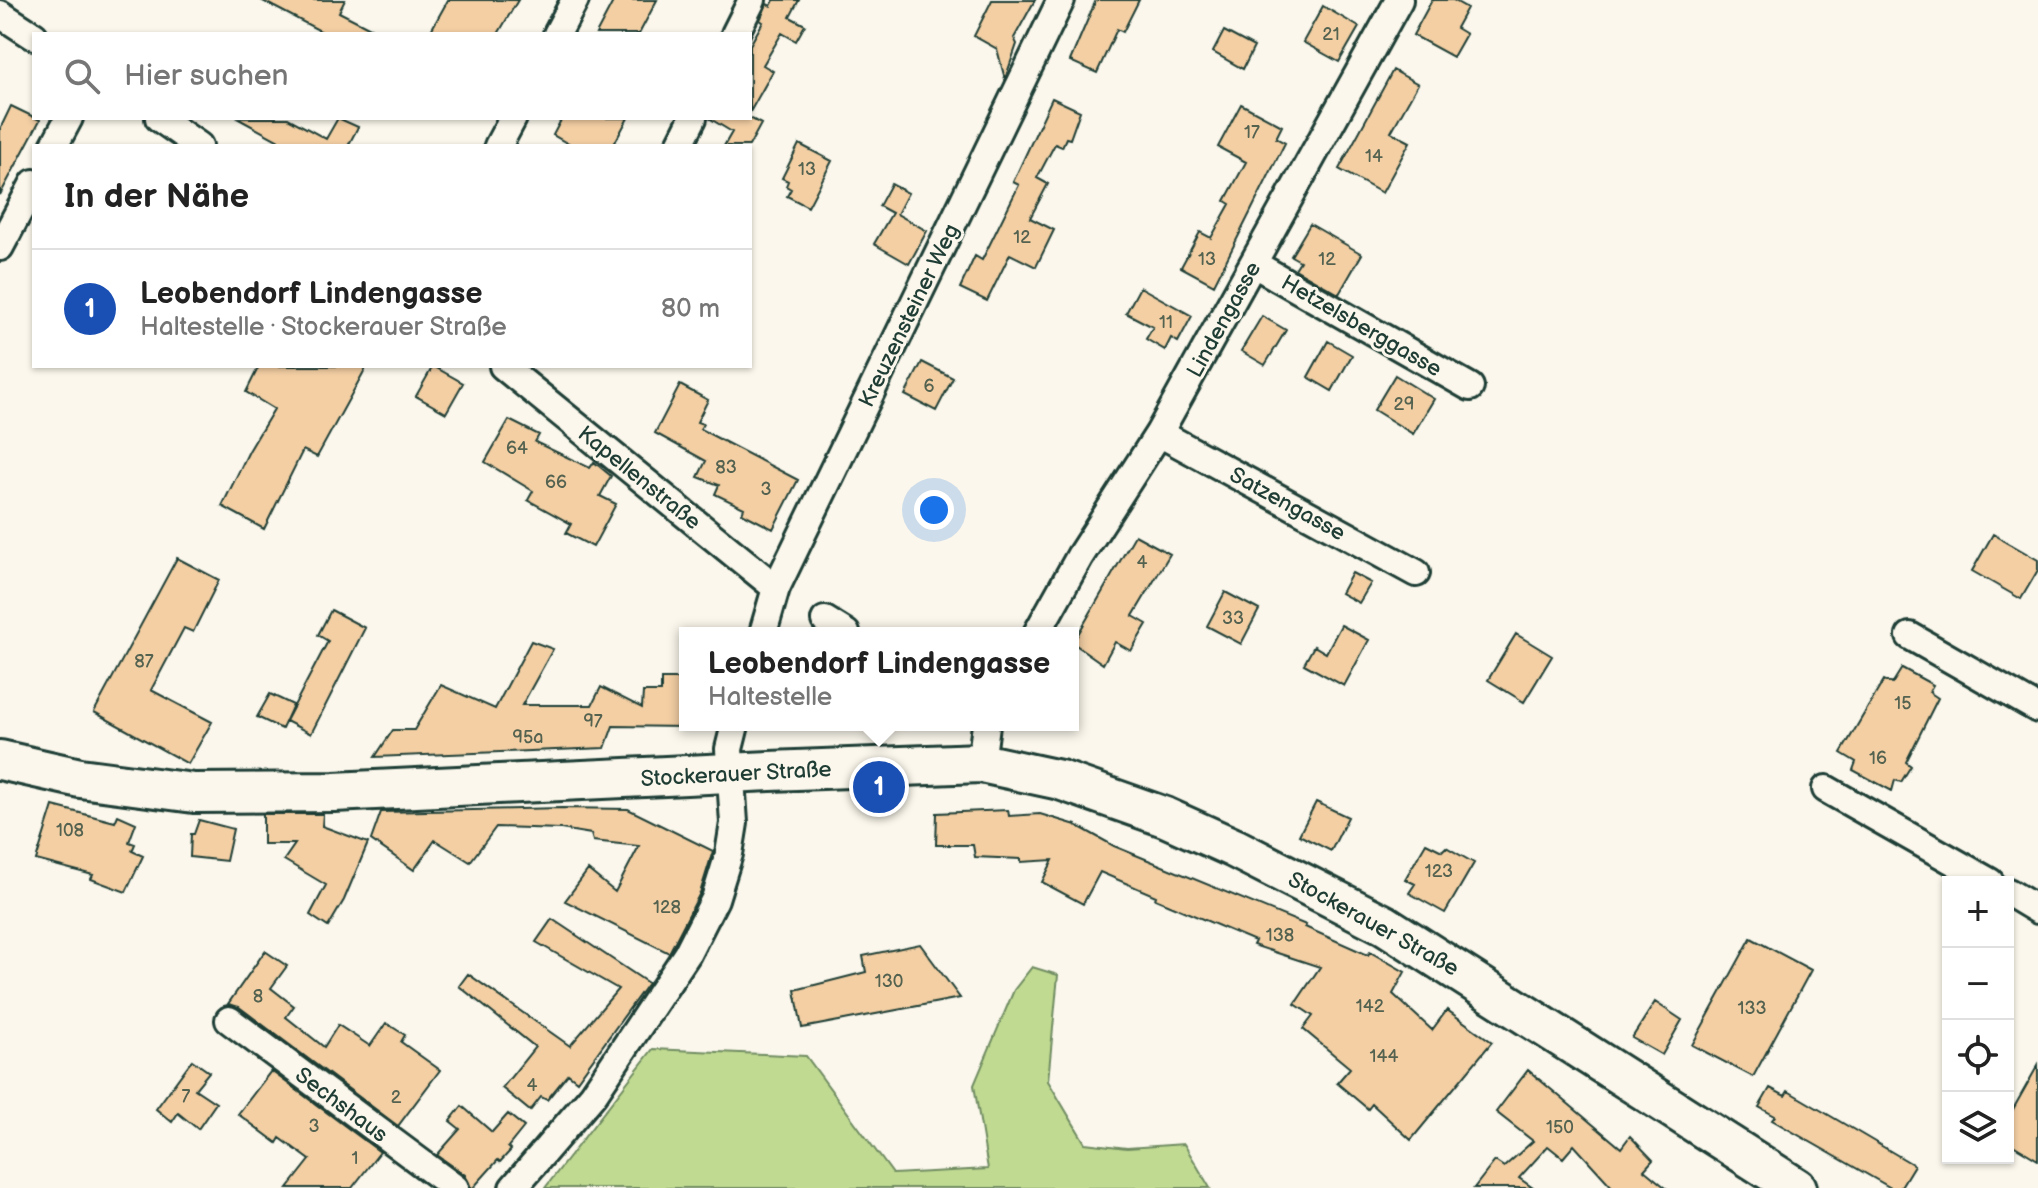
<!DOCTYPE html>
<html lang="de">
<head>
<meta charset="utf-8">
<style>
	:root { --surface:#fff; --page:#f2f2f2; --text:#222; --muted:#767676; --line:#e0e0e0; --accent:#1f3d34 }
	body { margin:0; font-family:"Balsamiq Sans",sans-serif; background:var(--page); color:var(--text) }
	.controls { position:absolute; right:24px; bottom:24px; display:grid; overflow:hidden; border-radius:0px; box-shadow:0 2px 6px #0004 }
	.controls button { width:72px; height:72px; display:grid; place-items:center; padding:0; border:0; border-bottom:2px solid var(--line); background:var(--surface); color:var(--text); font:40px sans-serif }
	.you { position:absolute; left:934px; top:510px; width:28px; height:28px; margin:-20px; border:6px solid #fff; border-radius:50%; background:#1a73e8; box-shadow:0 0 0 12px #1a73e833 }
	.badge { display:grid; place-items:center; width:52px; height:52px; border-radius:50%; background:var(--accent); color:#fff; font-size:26px; font-weight:700 }
	.pin { position:absolute; translate:-50% -50%; border:4px solid #fff; box-shadow:0 2px 8px #0006 }
	.popup { position:absolute; left:679px; top:627px; width:400px; height:104px; box-sizing:border-box; display:grid; place-content:center; border-radius:0px; background:var(--surface); filter:drop-shadow(0 2px 6px #0005); font-size:26px; white-space:nowrap; color:var(--muted) }
	.popup b { font-size:30px; color:var(--text) }
	.popup::after { content:''; position:absolute; left:50%; top:100%; margin-left:-16px; border:16px solid transparent; border-top-color:var(--surface) }
	.list { margin:0; padding:0; list-style:none }
	h2 { display:flex; justify-content:space-between; align-items:center; height:104px; margin:0; padding:0 32px; font-size:34px }
	h2 small { font-size:26px; font-weight:400; color:var(--muted) }
	.list li { display:grid; grid-template-columns:52px 1fr auto; gap:24px; align-items:center; box-sizing:border-box; height:120px; padding:0 32px; border-top:2px solid var(--line) }
	.list b { display:block; font-size:30px; white-space:nowrap }
	.list p { margin:0; font-size:26px; white-space:nowrap; color:var(--muted) }
	.list em { font-size:26px; font-style:normal; color:var(--muted) }
	.icon { flex:none; width:44px; height:44px; fill:none; stroke:currentColor; stroke-width:2; stroke-linecap:round; stroke-linejoin:round }
	.map { position:relative; flex:none; width:2038px; height:1188px; overflow:hidden }
	.search { position:absolute; background:var(--surface); box-shadow:0 2px 6px #0004; left:32px; top:32px; width:720px; height:88px; display:flex; align-items:center; gap:20px; box-sizing:border-box; padding:0 28px; border-radius:0px; color:var(--muted); font-size:30px }
	.panel { position:absolute; background:var(--surface); box-shadow:0 2px 6px #0004; left:32px; top:144px; width:720px; height:224px; border-radius:0px }
	.map>svg:first-child { display:block }
	.green { fill:#c0da91; stroke:#708c62; stroke-width:2 }
	.building { fill:#f4cfa4; stroke:#1f3d34; stroke-width:2 }
	.lines { fill:none; stroke-linecap:round; stroke-linejoin:round }
	.street-casing { stroke:#1f3d34; stroke-width:32 }
	.secondary-casing { stroke:#1f3d34; stroke-width:44 }
	.street { stroke:#fbf7ec; stroke-width:26 }
	.secondary { stroke:#fbf7ec; stroke-width:38 }
	.labels { text-anchor:middle; stroke-width:6; stroke-linejoin:round; paint-order:stroke }
	.number-label { font-size:18px; fill:#546250 }
	.street-label { font-size:22px; fill:#1f3d34; stroke:#fbf7ec }
</style>
</head>
<body>
<div class="map">
<svg width="2038" height="1188" viewBox="0 0 2038 1188">
	<rect width="100%" height="100%" fill="#fbf7ec"/>
	<filter id="ink" filterUnits="userSpaceOnUse"><feTurbulence type="fractalNoise" baseFrequency=".0125" numOctaves="2"/><feDisplacementMap in="SourceGraphic" scale="16" xChannelSelector="R" yChannelSelector="G"/><feConvolveMatrix kernelMatrix="1 2 1 2 8 2 1 2 1" color-interpolation-filters="sRGB"/></filter>
	<g filter="url(#ink)">
		<!-- green -->
		<path class="green" d="M1032 967 1058 975 1048 1081 1085 1143 1127 1148 1184 1144 1210 1188H545L653 1049 806 1056 893 1174 988 1169 974 1085 1014 990Z"/>
		<!-- building -->
		<path class="building" d="M261 0H345L339 12 382 34H326Z
			M448 0H518L498 34H429Z
			M614 0H657L639 34H596Z
			M774 0H799L790 17 805 25 796 41 782 33 763 65 773 71 750 112V45L763 22 760 20 767 4 771 6Z
			M992 0H1035L1014 38 1017 44 1005 79 997 49 974 36Z
			M1096 0H1139L1123 32 1117 29 1097 73 1070 61Z
			M1432 0H1453L1467 8 1456 28 1466 34 1453 57 1413 35Z
			M1323 6 1359 27 1339 62 1303 42Z
			M1224 31 1254 47 1243 69 1213 52Z
			M1393 70 1418 84 1391 132 1410 142 1382 193 1339 169Z
			M1052 98 1080 111 1070 139 1066 138 1062 147 1055 144 1037 178 1048 184 1030 218 1054 230 1036 267 1010 254 987 301 960 288 975 256 982 260 1019 185 1013 182Z
			M1241 104 1282 126 1276 138 1285 143 1214 285 1181 267 1200 232 1211 238 1230 204 1225 201 1246 162 1218 147Z
			M11 106 40 120 0 195V129Z
			M237 118H288L326 139 338 118 358 127 348 146H288Z
			M562 118H628L613 146H572L553 135Z
			M709 118H750L761 124 749 146H724L732 132Z
			M799 144 832 161 808 207 787 196 791 189 786 186 788 181 782 178Z
			M891 184 908 193 897 214 927 231 909 264 874 244 892 213 879 206Z
			M1310 224 1362 254 1339 294 1295 269 1300 261 1291 256Z
			M1140 287 1192 316 1178 342 1171 338 1165 350 1146 339 1153 327 1126 313Z
			M1262 316 1286 330 1265 365 1241 351Z
			M1328 341 1352 355 1332 391 1308 377Z
			M922 362 953 378 936 411 905 395Z
			M259 366H367L317 457 303 450 264 529 222 506 249 451 274 409 246 392Z
			M433 366 463 383 446 413 416 396Z
			M1395 375 1434 399 1413 434 1374 410Z
			M680 385 708 400 697 422 703 424 700 429 798 480 773 529 742 513 744 508 715 494 719 485 698 477 706 461 655 433Z
			M509 420 539 435 535 442 590 468 594 462 611 476 600 496 616 504 593 547 566 533 571 524 528 500 533 491 485 462Z
			M1993 534 2038 560V570L2021 599 1972 571Z
			M1135 535 1170 554 1133 616 1147 624 1131 651 1115 642 1103 664 1073 643Z
			M177 558 219 580 193 632 184 628 151 690 212 722 188 764 94 712Z
			M1352 573 1371 583 1359 603 1341 593Z
			M1225 592 1259 610 1241 644 1207 626Z
			M331 610 365 628 311 734 286 721 328 641 318 635Z
			M1341 625 1369 640 1344 686 1304 664 1314 646 1326 653Z
			M1516 634 1552 656 1524 702 1488 680Z
			M531 641 553 649 522 705H592L601 687 642 708 643 692H661V679H685V727L613 726 605 748 375 757 393 730H414L441 685 495 709Z
			M1902 668 1933 685 1929 692 1938 698 1906 762 1911 766 1901 782 1895 780 1892 791 1853 770 1856 762 1841 753 1884 680 1892 684Z
			M270 694 293 705 282 729 257 717Z
			M1316 802 1348 817 1331 851 1299 835Z
			M53 806 115 822 118 815 136 823 129 842 135 844 132 851 143 856 126 892 91 879 93 875 36 860Z
			M562 808 628 809 713 851 700 893 669 953 565 901 588 870 615 892 639 846 593 841 591 834 561 829 496 827 470 862 435 840 414 870 371 840 381 812Z
			M1008 810 1009 816 1040 814 1076 825 1114 846 1306 925 1305 927 1368 955 1370 952 1405 972 1393 994 1432 1030 1447 1010 1492 1042 1411 1140 1372 1104 1368 1109 1337 1083 1350 1068 1303 1029 1313 1016 1295 1004 1320 967 1253 945 1255 941 1155 899 1156 896 1100 872 1083 904 1042 882 1053 860 1021 862V859L975 857 973 845H936L937 813Z
			M263 814H323L322 826 368 843 344 900 328 927 310 915 326 885 284 860 295 844H263Z
			M199 820 233 829 226 861 190 857 191 834H194Z
			M1426 843 1442 851 1446 847 1474 863 1445 913 1409 893 1415 884 1405 879Z
			M552 919 648 983 577 1081 568 1074 547 1100 541 1097 530 1111 502 1088 535 1047 459 986 468 974 570 1046 618 989 536 942Z
			M1751 938 1811 970 1753 1077 1692 1045Z
			M920 944 960 998 802 1028 795 990 866 972 863 956Z
			M265 951 287 966 271 988 294 1006 286 1017 324 1047 338 1025 370 1046 386 1023 405 1035 401 1042 440 1070 398 1126 239 1007 228 1004Z
			M1655 1002 1682 1020 1662 1055 1632 1038Z
			M192 1060 209 1072 195 1089 216 1103 198 1129 178 1113 172 1122 156 1109Z
			M2038 1065V1160L2008 1142V1118Z
			M1528 1070 1621 1148 1630 1136 1653 1160 1644 1170 1666 1188H1613L1574 1145 1563 1158 1548 1146 1519 1178 1533 1188H1474L1495 1161 1504 1167 1533 1141 1496 1112Z
			M271 1071 380 1152 352 1188H288L310 1160 280 1138 277 1143 238 1114Z
			M1770 1088 1785 1096 1788 1091 1914 1165 1900 1188H1891L1772 1120 1775 1116 1759 1107Z
			M462 1106 492 1132 508 1114 524 1127 508 1147 511 1150 500 1162 498 1160 473 1188H471L465 1175 437 1155 460 1129 450 1121Z"/>
		<g class="lines">
			<defs>
				<path id="street" d="M0 14 34 36
					M557 34 575 0
					M735 34 752 0
					M159 118 199 146
					M54 146 69 118
					M498 146 513 118
					M679 146 693 118
					M0 247 34 183
					M1254 264 1470 387
					M503 366 776 588
					M1159 433 1416 573
					M825 620 846 633
					M763 633 776 588 1061 0
					M1037 633 1080 556 1159 433 1399 0
					M1910 636 2038 709
					M981 763 986 725
					M1826 789 1990 882
					M2008 892 2038 910
					M229 1020 455 1188
					M513 1188 593 1095 687 954 715 899 729 854 734 823 729 749 735 725"/>
				<path id="secondary" d="M0 760 80 778 194 793 334 792 770 771 981 763 1060 780 1165 817 1234 848 1385 925 1797 1188"/>
			</defs>
			<!-- street casing -->
			<use href="#street" class="street-casing"/>
			<!-- secondary casing -->
			<use href="#secondary" class="secondary-casing"/>
			<!-- street -->
			<use href="#street" class="street"/>
			<!-- secondary -->
			<use href="#secondary" class="secondary"/>
		</g>
	</g>
	<g class="labels">
		<!-- number labels -->
		<g class="number-label">
			<text x="1331" y="40">21</text>
			<text x="1252" y="138">17</text>
			<text x="1374" y="162">14</text>
			<text x="807" y="175">13</text>
			<text x="1022" y="243">12</text>
			<text x="1207" y="265">13</text>
			<text x="1327" y="265">12</text>
			<text x="1166" y="328">11</text>
			<text x="929" y="392">6</text>
			<text x="1404" y="410">29</text>
			<text x="517" y="454">64</text>
			<text x="726" y="473">83</text>
			<text x="556" y="488">66</text>
			<text x="766" y="495">3</text>
			<text x="1142" y="568">4</text>
			<text x="1233" y="624">33</text>
			<text x="144" y="667">87</text>
			<text x="1903" y="709">15</text>
			<text x="593" y="727">97</text>
			<text x="528" y="743">95a</text>
			<text x="1878" y="764">16</text>
			<text x="70" y="836">108</text>
			<text x="1439" y="877">123</text>
			<text x="667" y="913">128</text>
			<text x="1280" y="941">138</text>
			<text x="889" y="987">130</text>
			<text x="258" y="1002">8</text>
			<text x="1370" y="1012">142</text>
			<text x="1752" y="1014">133</text>
			<text x="1384" y="1062">144</text>
			<text x="532" y="1091">4</text>
			<text x="186" y="1102">7</text>
			<text x="396" y="1103">2</text>
			<text x="314" y="1132">3</text>
			<text x="1560" y="1133">150</text>
			<text x="355" y="1164">1</text>
		</g>
		<!-- street labels -->
		<g class="street-label">
			<text transform="translate(908 315) rotate(-64)" y="8">Kreuzensteiner Weg</text>
			<text transform="translate(1223 319) rotate(-61)" y="8">Lindengasse</text>
			<text transform="translate(1362 325) rotate(30)" y="8">Hetzelsberggasse</text>
			<text transform="translate(640 477) rotate(39)" y="8">Kapellenstraße</text>
			<text transform="translate(1288 503) rotate(29)" y="8">Satzengasse</text>
			<text transform="translate(736 773) rotate(-3)" y="8">Stockerauer Straße</text>
			<text transform="translate(1374 923) rotate(29)" y="8">Stockerauer Straße</text>
			<text transform="translate(342 1104) rotate(37)" y="8">Sechshaus</text>
		</g>
	</g>
</svg>
<div class="controls">
<button>+</button>
<button>−</button>
<button><svg class="icon" aria-label="locate" viewBox="0 0 24 24"><circle cx="12" cy="12" r="6"/><path d="M12 2v4M12 18v4M2 12h4M18 12h4"/></svg></button>
<button><svg class="icon" aria-label="layers" viewBox="0 0 24 24"><path d="M12 4l9 5-9 5-9-5zM3 14l9 5 9-5"/></svg></button>
</div>
<div class="you"></div>
<div class="pin badge" style="left:879px;top:787px;background:#1a4fb4">1</div>
<div class="popup"><b>Leobendorf Lindengasse</b>Haltestelle</div>
<div class="search"><svg class="icon" aria-label="search" viewBox="0 0 24 24"><circle cx="10" cy="10" r="6"/><path d="M15 15l6 6"/></svg>Hier suchen</div>
<section class="panel">
<h2>In der Nähe<small></small></h2>
<ul class="list">
<li><span class="badge" style="background:#1a4fb4">1</span><div><b>Leobendorf Lindengasse</b><p>Haltestelle · Stockerauer Straße</p></div><em>80 m</em></li>
</ul>
</section>
</div>
</body>
</html>
